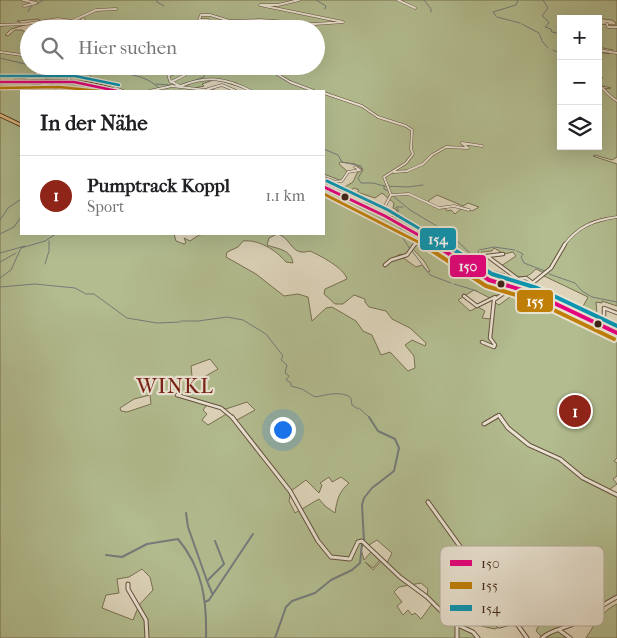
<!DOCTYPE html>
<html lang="de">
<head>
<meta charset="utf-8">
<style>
	:root { --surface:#fff; --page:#f2f2f2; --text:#202124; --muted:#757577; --line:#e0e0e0; --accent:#8f2418 }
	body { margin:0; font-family:"IM FELL French Canon",serif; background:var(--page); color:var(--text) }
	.controls { position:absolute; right:15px; top:15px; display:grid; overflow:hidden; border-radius:0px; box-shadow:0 5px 20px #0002 }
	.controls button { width:45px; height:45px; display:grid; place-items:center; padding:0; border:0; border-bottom:1px solid var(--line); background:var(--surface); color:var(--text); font:25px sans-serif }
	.you { position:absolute; left:282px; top:429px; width:18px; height:18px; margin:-12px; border:4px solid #fff; border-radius:50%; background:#1a73e8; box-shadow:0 0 0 8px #1a73e833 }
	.badge { display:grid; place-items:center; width:32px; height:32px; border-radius:50%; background:var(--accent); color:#fff; font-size:16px; font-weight:700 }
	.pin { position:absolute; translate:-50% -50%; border:2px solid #fff; box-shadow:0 1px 5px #0006 }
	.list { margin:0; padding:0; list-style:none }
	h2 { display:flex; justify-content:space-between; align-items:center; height:65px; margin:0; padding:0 20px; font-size:21px }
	h2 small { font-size:16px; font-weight:400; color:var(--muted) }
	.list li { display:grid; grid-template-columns:32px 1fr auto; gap:15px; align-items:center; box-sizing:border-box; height:80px; padding:0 20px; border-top:1px solid var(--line) }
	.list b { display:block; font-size:19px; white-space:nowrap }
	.list p { margin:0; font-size:16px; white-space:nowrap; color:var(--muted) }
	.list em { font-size:16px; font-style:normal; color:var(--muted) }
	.icon { flex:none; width:28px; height:28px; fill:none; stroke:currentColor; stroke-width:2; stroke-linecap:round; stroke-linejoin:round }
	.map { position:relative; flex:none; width:617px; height:638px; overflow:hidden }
	.search { position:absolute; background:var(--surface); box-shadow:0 5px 20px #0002; left:20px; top:20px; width:305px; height:55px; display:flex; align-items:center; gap:12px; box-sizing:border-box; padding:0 18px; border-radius:28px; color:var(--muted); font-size:19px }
	.panel { position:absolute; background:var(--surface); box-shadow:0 5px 20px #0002; left:20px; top:90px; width:305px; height:145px; border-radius:0px }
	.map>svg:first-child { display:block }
	.green { fill:#b2bc8f; stroke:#797052; fill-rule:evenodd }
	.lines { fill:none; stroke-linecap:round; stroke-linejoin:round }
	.stream-far1 { stroke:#757b7a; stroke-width:1 }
	.stream { stroke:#757b7a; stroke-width:2 }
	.minor-far2-casing { stroke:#67503f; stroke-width:3 }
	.minor-far1-casing { stroke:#67503f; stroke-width:4.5 }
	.minor-casing { stroke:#67503f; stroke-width:5 }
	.major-far2-casing { stroke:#402416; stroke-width:4 }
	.major-far1-casing { stroke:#402416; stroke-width:4.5 }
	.major-casing { stroke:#402416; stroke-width:5.5 }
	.minor-far2 { stroke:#e9e3d2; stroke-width:2 }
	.minor-far1 { stroke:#e9e3d2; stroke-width:2.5 }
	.minor { stroke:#e9e3d2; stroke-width:3 }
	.major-far2 { stroke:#deba7d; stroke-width:2.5 }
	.major-far1 { stroke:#deba7d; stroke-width:3 }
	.major { stroke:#deba7d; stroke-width:4 }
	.bus-1-far2-casing { stroke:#e9e3d2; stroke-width:5 }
	.bus-1-far1-casing { stroke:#e9e3d2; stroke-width:6 }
	.bus-1-casing { stroke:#e9e3d2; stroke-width:8 }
	.bus-2-far2-casing { stroke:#e9e3d2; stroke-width:5 }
	.bus-2-far1-casing { stroke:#e9e3d2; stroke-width:6 }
	.bus-2-casing { stroke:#e9e3d2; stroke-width:8 }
	.bus-3-far2-casing { stroke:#e9e3d2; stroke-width:5 }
	.bus-3-far1-casing { stroke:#e9e3d2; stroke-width:6 }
	.bus-3-casing { stroke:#e9e3d2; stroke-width:8 }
	.bus-1-far2 { stroke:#e5007d; stroke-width:2.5 }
	.bus-1-far1 { stroke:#e5007d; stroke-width:3 }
	.bus-1 { stroke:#e5007d; stroke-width:4 }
	.bus-2-far2 { stroke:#c07f07; stroke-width:2.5 }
	.bus-2-far1 { stroke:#c07f07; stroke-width:3 }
	.bus-2 { stroke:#c07f07; stroke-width:4 }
	.bus-3-far2 { stroke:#0a95b2; stroke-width:2.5 }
	.bus-3-far1 { stroke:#0a95b2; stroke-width:3 }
	.bus-3 { stroke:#0a95b2; stroke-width:4 }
	.bus-dot { fill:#402416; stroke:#e9e3d2; stroke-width:2 }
	.labels { text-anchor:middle; stroke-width:4.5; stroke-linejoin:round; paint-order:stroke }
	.quarter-label { font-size:21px; letter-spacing:1px; fill:#7a1f14; stroke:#e9e3d2 }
	.key { fill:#e9e3d2; stroke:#b6aa9a; stroke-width:1 }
	.key-label { font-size:14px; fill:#402416 }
	.line-badge { stroke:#e9e3d2; stroke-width:2 }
	.badge-label { font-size:14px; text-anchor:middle; font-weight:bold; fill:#fff }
</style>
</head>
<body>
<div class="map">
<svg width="617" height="638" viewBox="0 0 617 638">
	<rect width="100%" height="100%" fill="#ddd4ba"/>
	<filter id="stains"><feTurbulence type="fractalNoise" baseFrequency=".004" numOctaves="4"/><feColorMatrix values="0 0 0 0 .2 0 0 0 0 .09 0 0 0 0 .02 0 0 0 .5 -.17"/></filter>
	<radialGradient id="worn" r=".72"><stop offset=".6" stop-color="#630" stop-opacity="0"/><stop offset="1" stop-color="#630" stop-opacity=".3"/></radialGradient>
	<!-- green -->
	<path class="green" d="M0 0H617V157L612 160 595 155 593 156 617 164V217C596 217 576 226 564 244 557 254 553 264 544 273L536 269C521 284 516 276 501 266L516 256 513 252 504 254 494 248 492 251 482 252 476 258 479 262 471 267 491 280 495 277 494 271 505 274 504 279 512 285H506L507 288 525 291 550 302 546 305 549 310 559 316 567 308 579 314 588 297 544 276C552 267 557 257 564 247 576 228 596 221 617 218V306L602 301V303L596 302 597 314 593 321 617 333V458L614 461 617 463V476L613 479 617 484 609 490 617 495V597L562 631 571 638H543L536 631 541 621 531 609 495 629 481 626 472 612V609L482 607 475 596 468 597 464 592 467 586 453 575 445 590 455 598 456 606 462 614 455 623 471 630 478 638H0ZM595 18 612 20 616 23 615 25 598 24V47L613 50 609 54 598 52V77L603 78H598V87H601L599 85 611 88 604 89V90L598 89V146H561V19ZM39 19 40 22 32 25 48 29H316V66H29V35L22 30H15L8 36 5 35 11 29 25 25 17 21ZM39 71 50 73 46 79 48 80 45 84 13 83 15 79 27 78ZM216 79 246 89 245 91H324V174L342 181 348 172 339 164 340 162 355 164 362 169 357 173 353 182 338 191 324 185V234H205L199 235 190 241 184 238 186 243 184 244 176 241 174 234H21V91H31L33 88 31 85C42 81 53 89 60 91 68 94 87 91 96 91L97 87 86 86 92 83 116 91H186L195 89 194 88 204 86 202 84ZM354 188 359 190 356 194 360 193 375 198 382 193 394 203 393 208 397 210 392 217 349 197 352 194 349 192ZM437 195 463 206 468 203 479 207 472 211 463 207 455 214 451 210 447 211 445 208 434 207 428 201ZM277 234C292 237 290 257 310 251 321 256 344 268 347 279L325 289 324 294 335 304H343L354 295 365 299V302L369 307 386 311 392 319 410 328 426 343 425 346 412 340 405 345 414 356 415 368 408 371 390 352 381 355 372 335 363 331 356 321 332 307 326 308 312 321 308 297 298 294 284 296 256 274 226 257 227 252 238 247 243 241C258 239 276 250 286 262L293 263C291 249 277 249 267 245L269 238ZM413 249 424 261 430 271 428 272 422 265 416 267 402 257H395L400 254 403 256 410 252 409 250ZM474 290 490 298 504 293 510 297 499 305 494 302 491 319 482 318 485 311 478 307 470 311 458 300ZM210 359 218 369 202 378H195L192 376 191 366ZM150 395 151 404 127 412 121 411 120 408 134 399ZM247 402 255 410 235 421 228 413 208 425 202 420 207 414 203 410 207 405 226 409ZM329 477 332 482 341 477 349 483C339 492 337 499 335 513L325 506 319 499 295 513 289 501 291 491 306 480 319 493 322 485 320 483ZM377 540 392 553 387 563 382 560 373 570 365 562 373 568 380 560 371 552 364 560 361 549 364 544 369 545ZM142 569 150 577 153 590 139 605 133 620 102 608 106 595 119 593 117 579 129 577ZM421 583 428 589 427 596 432 604 421 619 415 613 412 615 408 610 403 615 397 606 402 602 394 592 399 587Z
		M617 604V638H586C595 624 602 611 617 604Z"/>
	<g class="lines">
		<!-- stream-far1 -->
		<path class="stream-far1" d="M157 0V2L164 6
			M316 0 326 6 325 9
			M424 0 431 9V12
			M543 0 548 8 542 16 547 20
			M37 4 43 0
			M28 12 31 6
			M496 16 493 12 516 5 518 0
			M497 17 520 23
			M547 20 549 23 545 27 551 29 552 32 561 34
			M522 24 539 33 542 40
			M542 41 548 48
			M553 50 561 54
			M0 58 29 65
			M39 66C50 67 59 69 70 71 101 76 139 65 162 91
			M125 71 129 67
			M206 73 212 68
			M88 82 91 80 90 71
			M188 83 204 77 205 73
			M156 84 170 85
			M77 91 86 84
			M324 149 338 155 342 162 361 166 363 170 358 178 361 183H373L384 186V189L388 191
			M384 186 408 187 423 185
			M393 196 410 210 450 234 473 256 479 254 478 251
			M0 220 8 208 21 199
			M396 220 394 214 399 211 396 207H403
			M396 224 401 228V235L410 249
			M0 234 14 227 21 217
			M479 250 494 247 515 250
			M412 251 430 275 451 283
			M517 251 523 254 521 257 524 263 545 271
			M0 253 25 246
			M0 262 16 253
			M45 264 49 251V241
			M549 274 575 283 582 291 592 297 617 302
			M0 278 11 270 21 248 45 241 56 234
			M454 284 477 291
			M0 287 35 284 75 288 86 294H94L127 318 157 323 180 322
			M181 321H198L227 317 243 320 266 334 283 356 281 360 287 365 285 373 289 376 286 380 291 383V386L302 389 315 397C326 395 343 390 351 398
			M351 399 352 405 358 409
			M359 408 370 418"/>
		<!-- stream -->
		<path class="stream" d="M186 513 188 527 207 581
			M364 541 362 505 364 498 372 488 394 471 399 448 395 439 378 431 369 417
			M106 555 122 557 147 544 178 539C203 569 207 601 206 638
			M212 593 207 581 224 564 215 541
			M205 602 209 600 253 534
			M275 638 286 607 292 601 315 593 331 580 352 570 360 563 362 544"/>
		<defs>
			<path id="minor-far2" d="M23 0 36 3 24 6
				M398 0 415 8
				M67 21 72 29
				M607 24 608 27H617
				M0 25 26 24 58 19 72 21 96 10 116 9
				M51 29 62 26 66 29
				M74 29 83 19 86 23 106 25 117 22
				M212 29 207 25 208 20H199L201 15H210L230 21 260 20 315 24 343 22 260 5H278L299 0
				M598 50 617 53
				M0 52 29 56
				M132 66 154 68 168 74 170 81 182 87
				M273 66 277 69V74L290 82 314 91
				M169 75 179 72 185 75 171 82
				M46 77 50 73 70 77 68 81
				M34 82 52 86 62 91
				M598 84C605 90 609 96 617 101
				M181 86C207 75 226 78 251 91
				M115 88 123 91
				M208 89 222 85 236 91
				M149 91 172 86 214 91
				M324 93 362 106 378 117 406 126 412 130 411 149 413 154 406 163 384 177 391 195 385 206C374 208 366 198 355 202
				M394 172 407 171 423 164 432 155 446 147 468 148 462 143 482 146
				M324 178 333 181 336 190 359 200
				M326 188 333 182 342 181 348 172 360 170 355 167
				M391 195 409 194 439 208 454 206 469 210
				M414 245 420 236
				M564 245C579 226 594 220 617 217"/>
			<path id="minor-far1" d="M487 256 518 279 526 278 533 283
				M385 265 391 260 407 255 415 244
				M471 268 487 256 503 254
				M524 290 551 268 565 244
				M464 296 477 306 495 297
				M584 317 589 315 591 319 617 331
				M601 323 604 316V308L617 313
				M482 342 494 347 495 345 490 338 494 300 510 289 509 287
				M177 395 221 408 233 418
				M494 418 499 415 501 418"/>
			<path id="minor" d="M232 417 290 491 318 541 331 557 350 559 358 542 362 541 400 577 427 597 453 623 473 632 478 638
				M500 417 508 428 529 445 560 459 583 478 617 495
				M484 424 496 417
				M428 502 482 577 495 621 499 626 511 623 517 624 527 638
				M128 584V589L146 620 147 638
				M457 625V638
				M559 630 570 638
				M542 638C552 629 565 629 577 622 591 614 603 604 617 597"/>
			<path id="major-far2" d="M0 82C40 82 79 77 117 91"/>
			<path id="major-far1" d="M0 115 21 125
				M324 187 385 216 436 245"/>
			<path id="major" d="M434 244 489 280 535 294 617 333"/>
		</defs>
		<!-- minor-far2 casing -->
		<use href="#minor-far2" class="minor-far2-casing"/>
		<!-- minor-far1 casing -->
		<use href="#minor-far1" class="minor-far1-casing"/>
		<!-- minor casing -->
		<use href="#minor" class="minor-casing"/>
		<!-- major-far2 casing -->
		<use href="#major-far2" class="major-far2-casing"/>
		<!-- major-far1 casing -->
		<use href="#major-far1" class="major-far1-casing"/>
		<!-- major casing -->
		<use href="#major" class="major-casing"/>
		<!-- minor-far2 -->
		<use href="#minor-far2" class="minor-far2"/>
		<!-- minor-far1 -->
		<use href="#minor-far1" class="minor-far1"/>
		<!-- minor -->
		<use href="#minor" class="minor"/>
		<!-- major-far2 -->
		<use href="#major-far2" class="major-far2"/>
		<!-- major-far1 -->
		<use href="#major-far1" class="major-far1"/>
		<!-- major -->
		<use href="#major" class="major"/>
		<defs>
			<path id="bus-1-far2" d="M0 82H74L117 91"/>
			<path id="bus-1-far1" d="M324 187 385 216 436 245"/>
			<path id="bus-1" d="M434 244 489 280 535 294 617 333"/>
			<path id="bus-2-far2" d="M0 88 59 87 99 91"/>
			<path id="bus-2-far1" d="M324 194 424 245"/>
			<path id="bus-2" d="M422 244 486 286 533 300 614 339"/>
			<path id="bus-3-far2" d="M0 76H75L119 85"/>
			<path id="bus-3-far1" d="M327 181 388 210 447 245"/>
			<path id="bus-3" d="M445 244 492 274 537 288 617 326"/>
		</defs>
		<!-- bus-1-far2 casing -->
		<use href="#bus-1-far2" class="bus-1-far2-casing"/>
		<!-- bus-1-far1 casing -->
		<use href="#bus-1-far1" class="bus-1-far1-casing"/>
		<!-- bus-1 casing -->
		<use href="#bus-1" class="bus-1-casing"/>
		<!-- bus-2-far2 casing -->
		<use href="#bus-2-far2" class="bus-2-far2-casing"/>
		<!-- bus-2-far1 casing -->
		<use href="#bus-2-far1" class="bus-2-far1-casing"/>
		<!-- bus-2 casing -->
		<use href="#bus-2" class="bus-2-casing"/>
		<!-- bus-3-far2 casing -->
		<use href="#bus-3-far2" class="bus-3-far2-casing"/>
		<!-- bus-3-far1 casing -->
		<use href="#bus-3-far1" class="bus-3-far1-casing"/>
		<!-- bus-3 casing -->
		<use href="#bus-3" class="bus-3-casing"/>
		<!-- bus-1-far2 -->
		<use href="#bus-1-far2" class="bus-1-far2"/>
		<!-- bus-1-far1 -->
		<use href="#bus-1-far1" class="bus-1-far1"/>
		<!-- bus-1 -->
		<use href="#bus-1" class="bus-1"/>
		<!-- bus-2-far2 -->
		<use href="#bus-2-far2" class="bus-2-far2"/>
		<!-- bus-2-far1 -->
		<use href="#bus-2-far1" class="bus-2-far1"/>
		<!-- bus-2 -->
		<use href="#bus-2" class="bus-2"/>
		<!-- bus-3-far2 -->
		<use href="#bus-3-far2" class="bus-3-far2"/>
		<!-- bus-3-far1 -->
		<use href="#bus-3-far1" class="bus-3-far1"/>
		<!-- bus-3 -->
		<use href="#bus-3" class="bus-3"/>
	</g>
	<!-- markers -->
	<g class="bus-dot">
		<circle cx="345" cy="197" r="4.5"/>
		<circle cx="501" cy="284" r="4.5"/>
		<circle cx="598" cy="324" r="4.5"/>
	</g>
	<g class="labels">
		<!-- quarter labels -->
		<g class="quarter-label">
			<text x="175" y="393">WINKL</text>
		</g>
	</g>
	<!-- legend -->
	<rect x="440" y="546" width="164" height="80" rx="8" class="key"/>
	<rect x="450" y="560" width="22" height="6" fill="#e5007d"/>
	<rect x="450" y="582" width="22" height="7" fill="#c07f07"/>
	<rect x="450" y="605" width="22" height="6" fill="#0a95b2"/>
	<g class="key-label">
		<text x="481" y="568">150</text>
		<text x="481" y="590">155</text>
		<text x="481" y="613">154</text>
	</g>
	<g class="line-badge">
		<rect x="419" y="227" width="38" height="24" rx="5" fill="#0a95b2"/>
		<rect x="449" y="254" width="38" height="24" rx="5" fill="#e5007d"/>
		<rect x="516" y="289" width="38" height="24" rx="5" fill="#c07f07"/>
	</g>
	<g class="badge-label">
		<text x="438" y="244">154</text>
		<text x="468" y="271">150</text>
		<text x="535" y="306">155</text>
	</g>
	<rect width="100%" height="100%" filter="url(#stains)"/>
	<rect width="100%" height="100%" fill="url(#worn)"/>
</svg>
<div class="controls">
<button>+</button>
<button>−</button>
<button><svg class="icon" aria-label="layers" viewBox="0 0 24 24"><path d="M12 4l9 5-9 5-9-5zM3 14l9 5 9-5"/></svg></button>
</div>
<div class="you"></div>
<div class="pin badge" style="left:575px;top:411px">1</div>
<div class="search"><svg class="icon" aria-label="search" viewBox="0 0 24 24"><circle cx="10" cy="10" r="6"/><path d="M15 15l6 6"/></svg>Hier suchen</div>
<section class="panel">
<h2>In der Nähe<small></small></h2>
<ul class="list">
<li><span class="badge">1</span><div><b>Pumptrack Koppl</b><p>Sport</p></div><em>1.1 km</em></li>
</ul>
</section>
</div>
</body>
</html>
